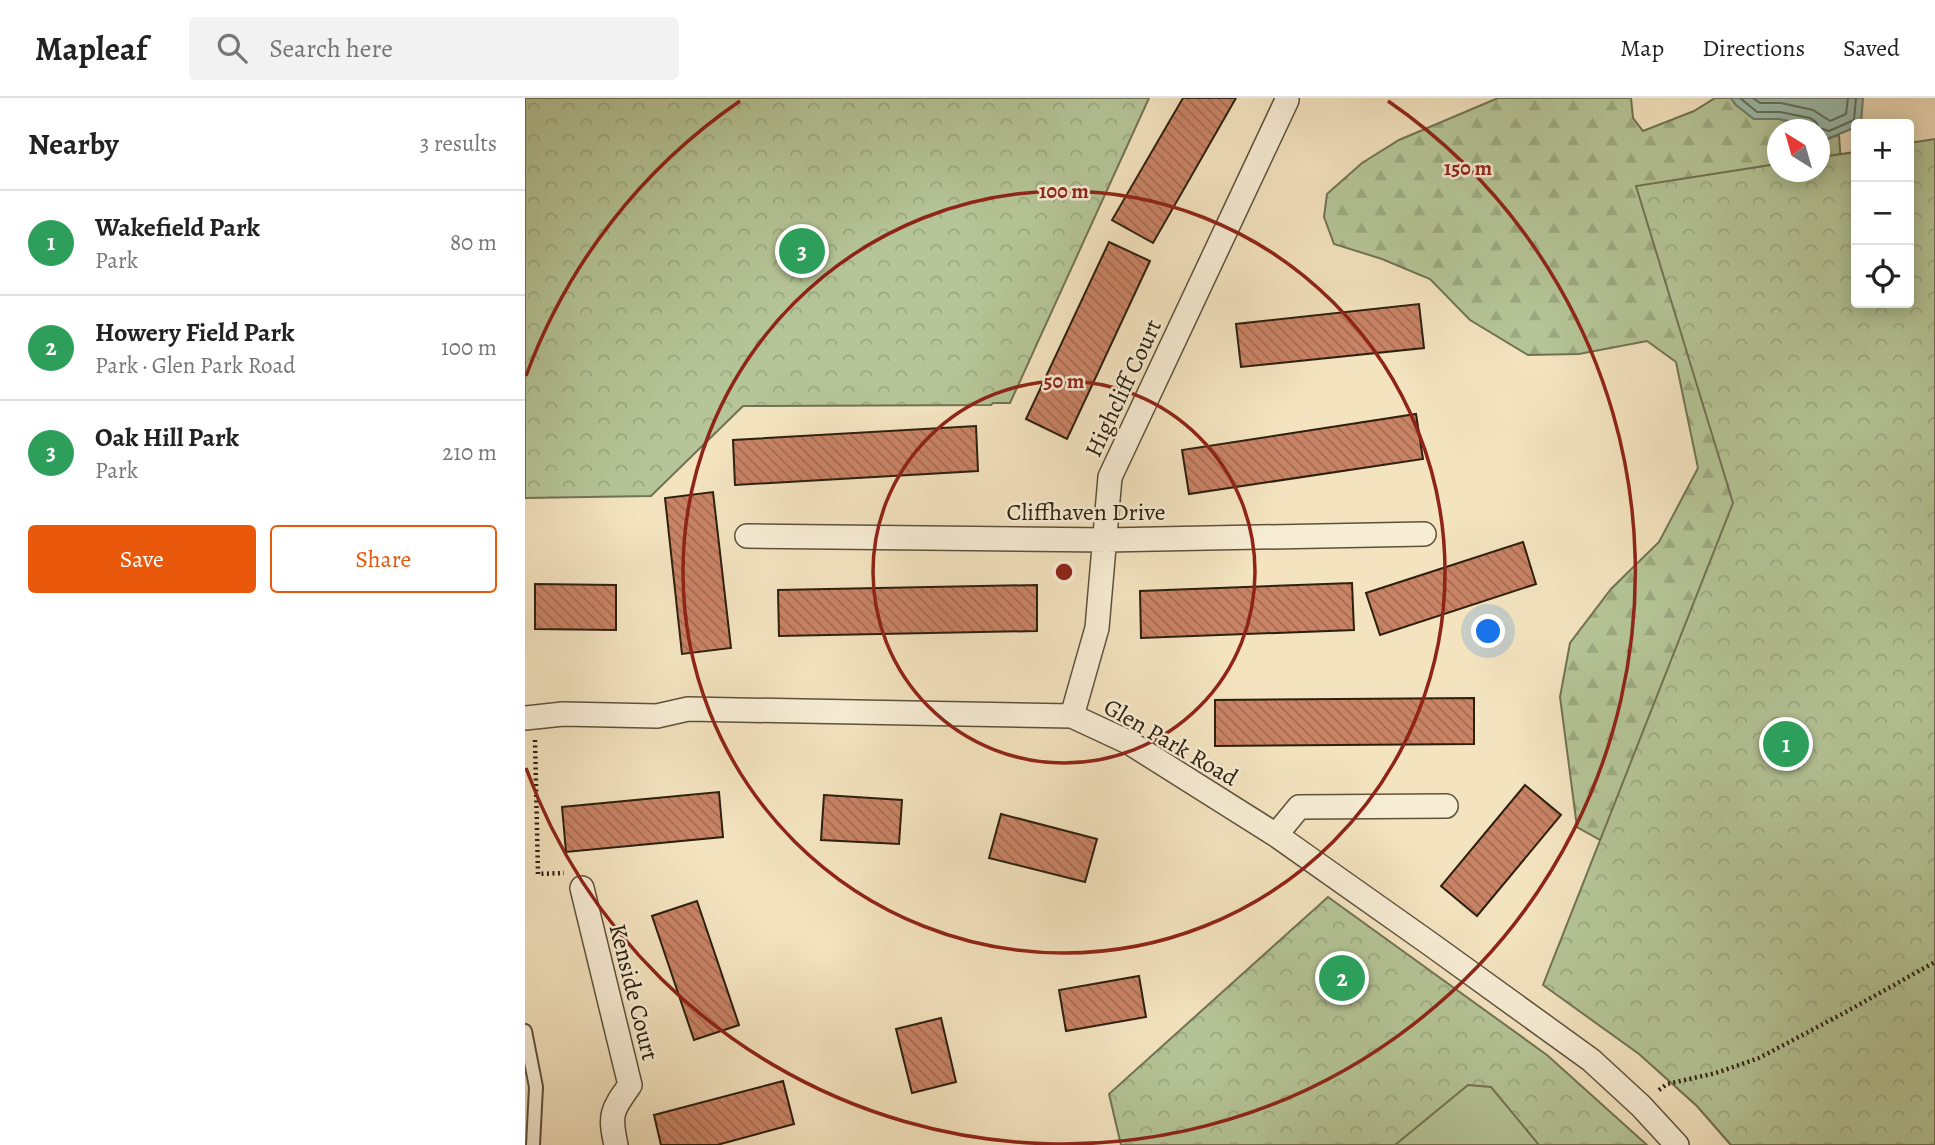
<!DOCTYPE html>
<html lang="en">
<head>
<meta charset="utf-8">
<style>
	:root { --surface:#fff; --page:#f2f2f2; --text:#222; --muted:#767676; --line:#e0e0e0; --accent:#ea580c }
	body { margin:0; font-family:Alegreya,serif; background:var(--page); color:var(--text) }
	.controls { position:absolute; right:21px; top:21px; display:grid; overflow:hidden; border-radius:7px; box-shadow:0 4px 18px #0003 }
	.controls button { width:63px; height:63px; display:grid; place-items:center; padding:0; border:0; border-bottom:2px solid var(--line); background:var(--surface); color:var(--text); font:35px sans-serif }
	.compass { position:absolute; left:1242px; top:21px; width:63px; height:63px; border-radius:50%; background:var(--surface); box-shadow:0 4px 18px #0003; rotate:323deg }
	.you { position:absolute; left:964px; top:534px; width:24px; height:24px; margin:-18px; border:5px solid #fff; border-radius:50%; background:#1a73e8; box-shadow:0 0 0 10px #1a73e833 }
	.badge { display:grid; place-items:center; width:46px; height:46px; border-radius:50%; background:var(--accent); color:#fff; font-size:23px; font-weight:700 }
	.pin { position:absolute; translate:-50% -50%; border:4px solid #fff; box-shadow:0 2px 7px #0006 }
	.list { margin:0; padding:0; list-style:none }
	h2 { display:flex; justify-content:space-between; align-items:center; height:91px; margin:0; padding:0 28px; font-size:30px }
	h2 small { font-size:23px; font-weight:400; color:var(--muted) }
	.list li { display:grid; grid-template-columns:46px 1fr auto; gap:21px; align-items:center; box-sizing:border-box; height:105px; padding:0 28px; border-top:2px solid var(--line) }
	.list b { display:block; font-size:26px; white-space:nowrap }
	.list p { margin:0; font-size:23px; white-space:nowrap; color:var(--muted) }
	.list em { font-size:23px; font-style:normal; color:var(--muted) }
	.actions { display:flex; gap:14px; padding:21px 28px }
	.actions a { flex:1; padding:16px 0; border:2px solid var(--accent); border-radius:7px; text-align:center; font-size:24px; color:var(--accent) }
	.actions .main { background:var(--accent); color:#fff }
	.icon { flex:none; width:38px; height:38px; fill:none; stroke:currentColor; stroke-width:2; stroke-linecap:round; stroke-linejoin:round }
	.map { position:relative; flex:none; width:1410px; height:1047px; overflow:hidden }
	header { display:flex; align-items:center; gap:42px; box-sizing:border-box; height:98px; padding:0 35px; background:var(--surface); border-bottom:2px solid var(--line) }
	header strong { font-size:33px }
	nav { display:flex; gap:38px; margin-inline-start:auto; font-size:24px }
	.search { width:490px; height:63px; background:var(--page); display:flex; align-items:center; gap:18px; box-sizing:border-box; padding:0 24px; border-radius:7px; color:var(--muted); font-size:26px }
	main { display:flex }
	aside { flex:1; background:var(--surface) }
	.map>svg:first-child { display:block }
	.forest { fill:url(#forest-firs); stroke:#717253; stroke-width:2 }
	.park { fill:url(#park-crowns); stroke:#717253; stroke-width:2 }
	.garden { fill:#b5c597; stroke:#717253; stroke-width:2 }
	.water { fill:#9cbeae; stroke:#707f6e; stroke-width:2 }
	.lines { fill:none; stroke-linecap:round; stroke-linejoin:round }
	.shore { stroke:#646f5e; stroke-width:2 }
	.building { fill:url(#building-back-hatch); stroke:#2d200f; stroke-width:2 }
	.lane-casing { stroke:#5e513b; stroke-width:16 }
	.street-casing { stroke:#5e513b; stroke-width:26 }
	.path { stroke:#2d200f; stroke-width:4.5; stroke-dasharray:2 3.5; stroke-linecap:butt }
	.lane { stroke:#f7edd5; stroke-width:12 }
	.street { stroke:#f7edd5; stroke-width:23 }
	.ring { fill:none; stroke:#8f2418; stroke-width:3.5 }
	.labels { text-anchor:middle; stroke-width:5; stroke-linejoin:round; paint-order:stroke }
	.street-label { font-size:24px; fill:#2d200f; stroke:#f7edd5 }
	.centre { fill:#8f2418; stroke:#f7edd5; stroke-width:3.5 }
	.ring-label { font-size:21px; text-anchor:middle; font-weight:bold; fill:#8f2418; stroke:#f7edd5; stroke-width:5; stroke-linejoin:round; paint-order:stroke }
</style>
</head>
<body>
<header>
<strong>Mapleaf</strong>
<div class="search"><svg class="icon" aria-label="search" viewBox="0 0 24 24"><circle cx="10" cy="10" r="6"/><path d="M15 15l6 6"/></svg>Search here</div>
<nav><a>Map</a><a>Directions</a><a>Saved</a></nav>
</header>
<main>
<aside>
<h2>Nearby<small>3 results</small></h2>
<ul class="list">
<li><span class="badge" style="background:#2e9e5b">1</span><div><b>Wakefield Park</b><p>Park</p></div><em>80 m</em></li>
<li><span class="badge" style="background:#2e9e5b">2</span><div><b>Howery Field Park</b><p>Park · Glen Park Road</p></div><em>100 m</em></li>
<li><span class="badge" style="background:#2e9e5b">3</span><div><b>Oak Hill Park</b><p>Park</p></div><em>210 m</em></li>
</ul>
<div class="actions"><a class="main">Save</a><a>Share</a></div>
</aside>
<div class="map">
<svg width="1410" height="1047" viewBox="0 0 1410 1047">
	<defs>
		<pattern id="forest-firs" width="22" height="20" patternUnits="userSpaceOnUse" patternTransform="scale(1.75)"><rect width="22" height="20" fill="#b5c597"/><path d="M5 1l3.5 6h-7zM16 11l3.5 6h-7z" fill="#9ca981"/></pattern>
		<pattern id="park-crowns" width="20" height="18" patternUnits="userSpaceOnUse" patternTransform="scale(1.75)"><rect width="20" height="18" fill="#b5c597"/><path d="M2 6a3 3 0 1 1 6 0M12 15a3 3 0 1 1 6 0" fill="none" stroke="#9ca981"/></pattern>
		<pattern id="building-back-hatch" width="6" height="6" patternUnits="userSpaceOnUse" patternTransform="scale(1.75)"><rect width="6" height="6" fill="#c98365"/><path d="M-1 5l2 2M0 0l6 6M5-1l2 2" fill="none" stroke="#a46b52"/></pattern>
	</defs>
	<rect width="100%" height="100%" fill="#f3e3bf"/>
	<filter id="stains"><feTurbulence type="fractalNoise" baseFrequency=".00286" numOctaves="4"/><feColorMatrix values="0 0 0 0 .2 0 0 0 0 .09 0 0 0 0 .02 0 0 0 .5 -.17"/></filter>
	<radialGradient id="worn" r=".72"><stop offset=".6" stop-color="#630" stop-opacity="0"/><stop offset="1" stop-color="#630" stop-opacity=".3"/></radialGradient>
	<!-- forest -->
	<path class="forest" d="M973 0H1106L1108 20 1118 33 1169 13 1190 0H1206L1211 7 1229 21H1254L1283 27 1289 31 1252 32V74H1294L1295 36 1302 41 1314 37 1347 518 1206 1047 1172 1008 1129 969 1104 758 1052 729 1035 599 1045 545 1086 491 1134 444 1173 370 1151 264 1122 243 1054 256 1003 257 945 222 905 181 857 161 809 146 799 119 802 96 837 65 874 42Z"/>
	<!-- park -->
	<path class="park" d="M0 0H624L485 305H468L466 307 218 308 126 398 0 400Z
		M1410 41V1047H1206L1172 1008 1114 956 1018 887 1208 405 1111 88 1252 66V74H1294L1295 59 1331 54V205H1384V45Z
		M803 799 1022 957 1122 1047H596L584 996Z"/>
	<!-- garden -->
	<path class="garden" d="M943 987 966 989 1014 1047H870Z"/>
	<!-- water -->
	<path class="water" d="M1206 0H1338L1336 26H1331V29L1302 41 1295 36 1294 32 1289 31 1283 27 1254 21H1229L1211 7Z"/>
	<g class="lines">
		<!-- shore -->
		<path class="shore" d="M1215 0 1232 14H1255L1285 20 1291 24 1294 30 1304 33 1329 22 1331 0
			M1228 0 1235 5H1256L1288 12 1305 23 1321 16 1323 0"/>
	</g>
	<!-- building -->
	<path class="building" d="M658 0H711L628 145 587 122Z
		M584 144 625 163 542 341 501 321Z
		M894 206 899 250 716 269 711 226Z
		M891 316 898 361 664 396 657 352Z
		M451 328 453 373 210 387 208 342Z
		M188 394 206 550 157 556 140 400Z
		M998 444 1011 486 855 537 841 495Z
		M827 485 829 532 616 540 615 493Z
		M10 486 91 487V532L10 531Z
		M512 487V533L254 538 253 492Z
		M949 600V646L690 648V602Z
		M1000 687 1036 717 952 818 916 788Z
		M194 694 198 739 41 754 37 709Z
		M299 697 377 702 374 746 296 742Z
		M476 716 572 741 560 784 464 760Z
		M172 803 214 927 169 942 127 818Z
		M614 878 621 919 541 933 534 892Z
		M416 920 431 984 387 995 371 931Z
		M258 983 269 1026 192 1047H136L129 1017Z"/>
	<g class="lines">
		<defs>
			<path id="lane" d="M0 933 11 989 8 1047"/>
			<path id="street" d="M222 438 581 442 899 436
				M547 618 572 530 585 379 762 2
				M0 620 38 616 132 618 163 611 547 618 605 645 751 737 904 845 1066 962 1116 1008 1152 1047
				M751 737 774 709 921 708
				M57 790 105 987C87 1012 84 1016 91 1047"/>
		</defs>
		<!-- lane casing -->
		<use href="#lane" class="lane-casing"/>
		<!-- street casing -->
		<use href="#street" class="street-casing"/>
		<!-- path -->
		<path class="path" d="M10 642 13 776 39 775
			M1134 992 1142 986 1191 975 1234 960 1319 915 1410 864"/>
		<!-- lane -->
		<use href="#lane" class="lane"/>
		<!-- street -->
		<use href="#street" class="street"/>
	</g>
	<!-- distance rings -->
	<g class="ring">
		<circle cx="539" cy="474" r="191"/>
		<circle cx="539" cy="474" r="381"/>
		<path d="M1 278A572 572 0 0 1 215 3M863 3A572 572 0 1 1 1 670"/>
	</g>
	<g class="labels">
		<!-- street labels -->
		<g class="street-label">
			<text transform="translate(598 290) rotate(-65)" y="8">Highcliff Court</text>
			<text x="561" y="422">Cliffhaven Drive</text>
			<text transform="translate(646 644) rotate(30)" y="8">Glen Park Road</text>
			<text transform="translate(109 894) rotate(76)" y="8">Kenside Court</text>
		</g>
	</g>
	<circle cx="539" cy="474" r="10" class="centre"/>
	<g class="ring-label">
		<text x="943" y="77">150 m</text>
		<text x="539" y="100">100 m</text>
		<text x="539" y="290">50 m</text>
	</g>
	<rect width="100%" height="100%" filter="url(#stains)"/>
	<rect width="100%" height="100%" fill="url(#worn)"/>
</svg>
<div class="controls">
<button>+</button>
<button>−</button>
<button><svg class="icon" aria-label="locate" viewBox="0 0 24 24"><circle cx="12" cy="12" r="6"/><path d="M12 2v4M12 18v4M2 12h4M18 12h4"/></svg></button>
</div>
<svg class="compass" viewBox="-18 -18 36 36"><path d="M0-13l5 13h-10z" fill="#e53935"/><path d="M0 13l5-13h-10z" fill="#767676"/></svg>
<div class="you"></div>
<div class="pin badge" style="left:1261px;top:646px;background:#2e9e5b">1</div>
<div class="pin badge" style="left:817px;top:880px;background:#2e9e5b">2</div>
<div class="pin badge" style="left:277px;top:153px;background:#2e9e5b">3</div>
</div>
</main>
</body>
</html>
